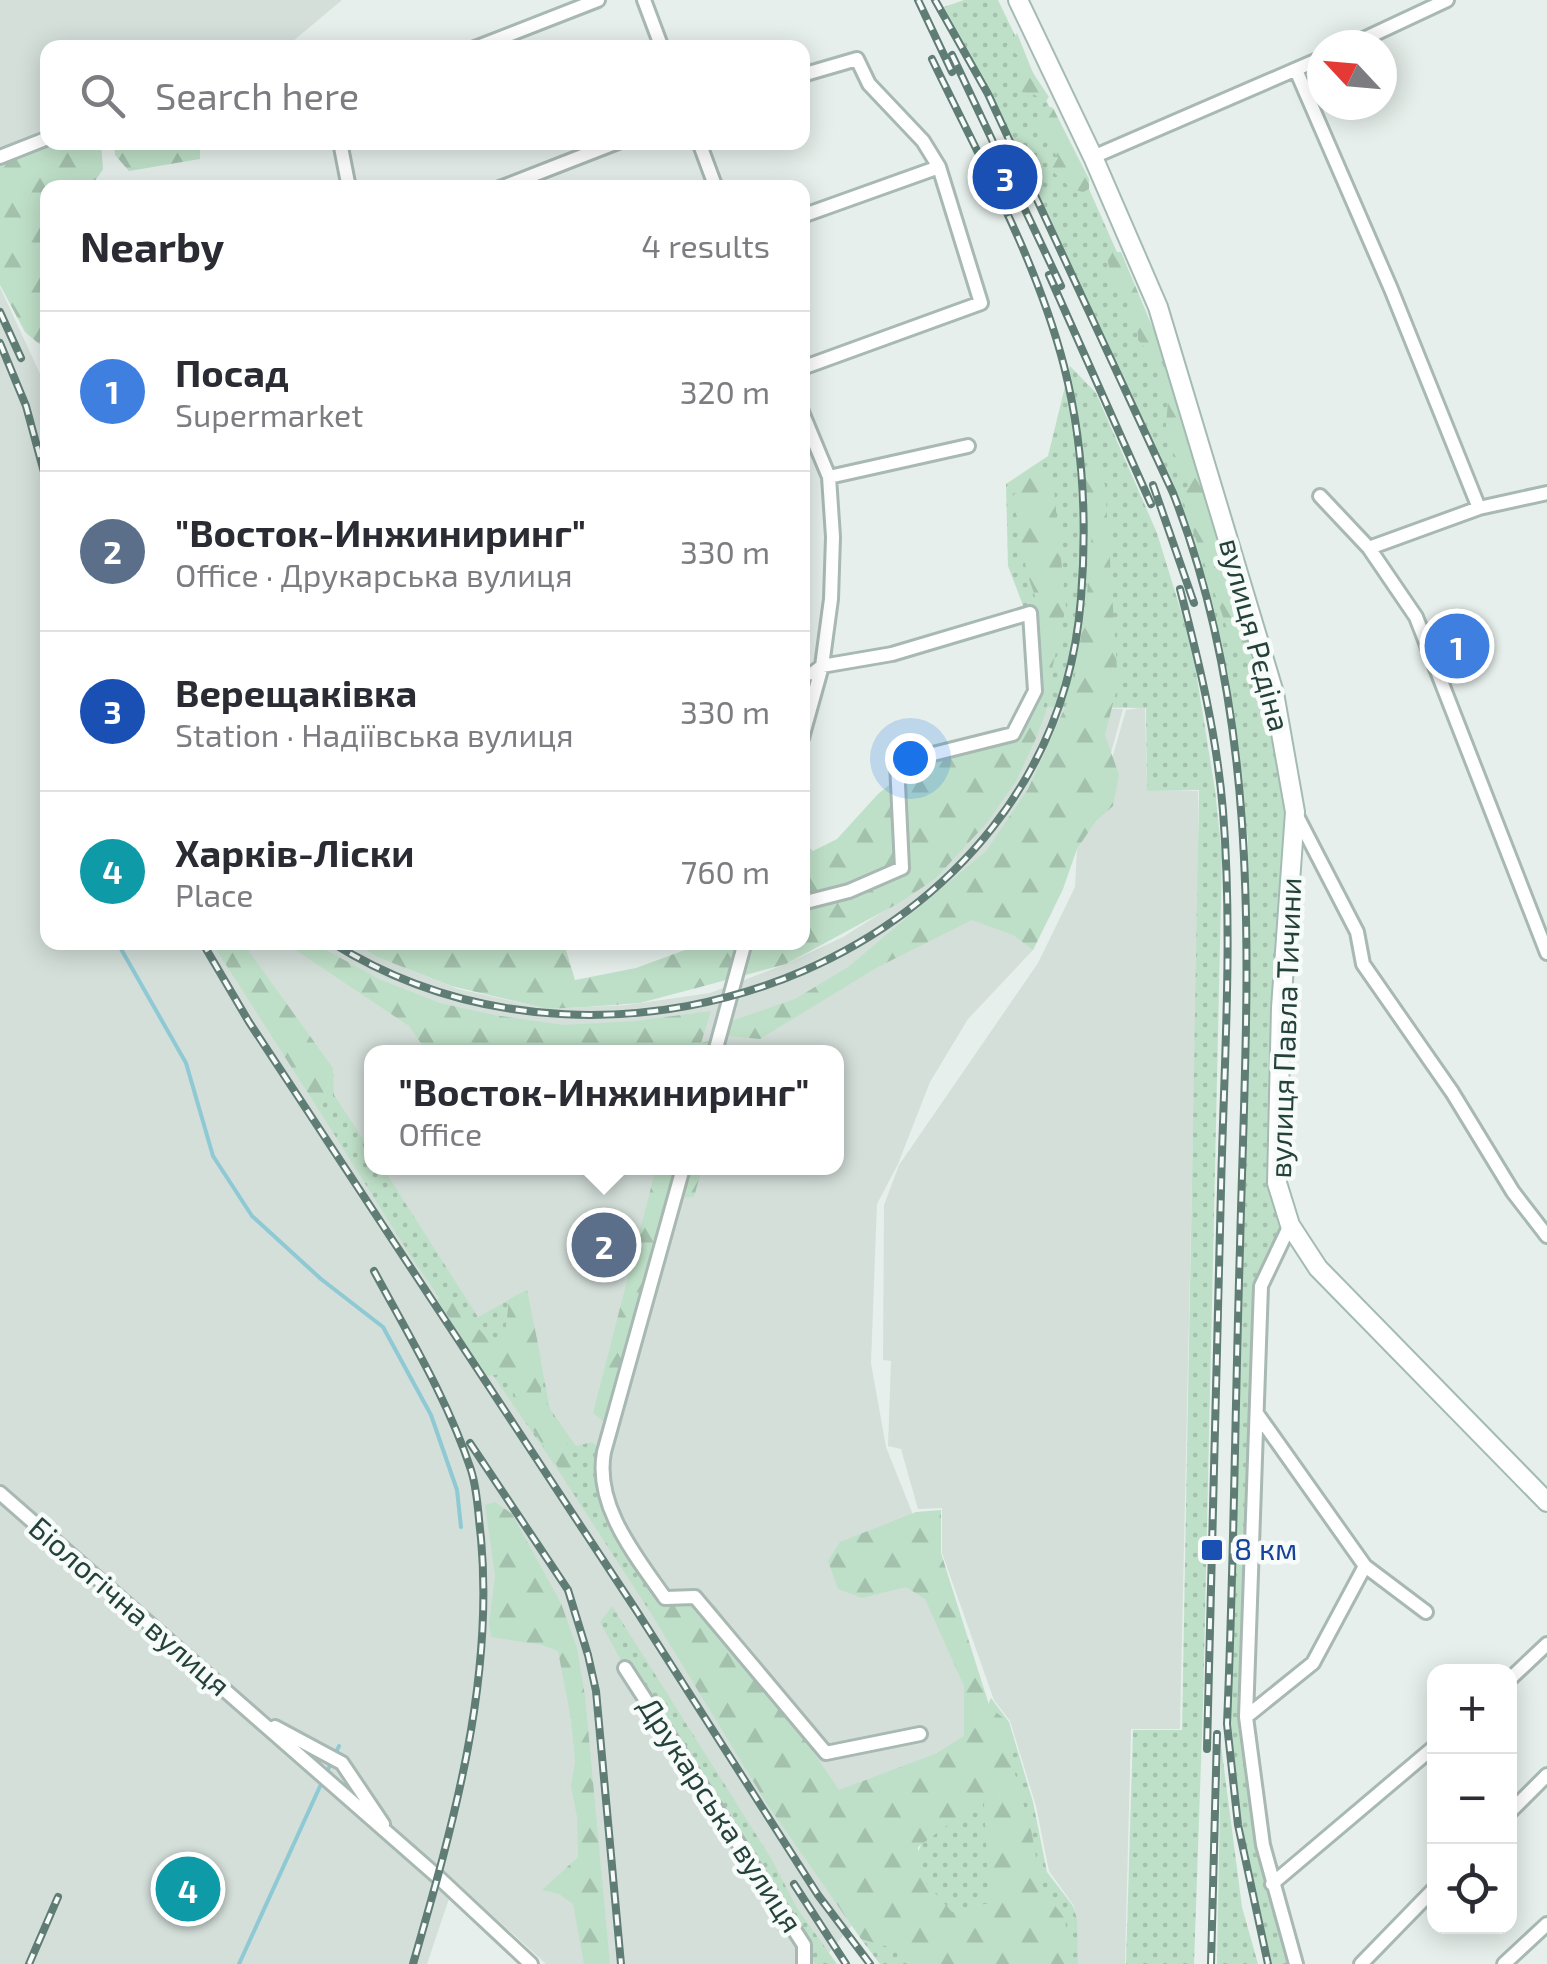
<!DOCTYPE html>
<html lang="en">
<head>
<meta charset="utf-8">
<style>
	:root { --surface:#fff; --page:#f2f2f3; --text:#2b2b33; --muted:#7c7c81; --line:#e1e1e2; --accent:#0b8043 }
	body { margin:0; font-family:"Exo 2",sans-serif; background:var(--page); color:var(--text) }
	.controls { position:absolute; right:30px; bottom:30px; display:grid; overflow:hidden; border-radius:20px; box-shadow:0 5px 25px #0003 }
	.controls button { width:90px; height:90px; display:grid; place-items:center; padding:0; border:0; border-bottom:2px solid var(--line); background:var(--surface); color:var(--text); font:50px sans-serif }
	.compass { position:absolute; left:1307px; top:30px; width:90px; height:90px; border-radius:50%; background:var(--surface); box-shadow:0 5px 25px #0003; rotate:296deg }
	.you { position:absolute; left:910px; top:758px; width:35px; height:35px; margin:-25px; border:8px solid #fff; border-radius:50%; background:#1a73e8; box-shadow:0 0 0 15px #1a73e833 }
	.badge { display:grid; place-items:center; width:65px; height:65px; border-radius:50%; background:var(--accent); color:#fff; font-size:32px; font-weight:700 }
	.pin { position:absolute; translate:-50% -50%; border:5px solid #fff; box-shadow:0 2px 10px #0006 }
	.popup { position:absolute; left:364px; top:1045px; width:480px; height:130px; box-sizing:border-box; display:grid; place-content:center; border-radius:20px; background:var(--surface); filter:drop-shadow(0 2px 8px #0005); font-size:32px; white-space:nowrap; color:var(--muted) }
	.popup b { font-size:38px; color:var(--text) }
	.popup::after { content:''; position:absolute; left:50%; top:100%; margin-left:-20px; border:20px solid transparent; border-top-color:var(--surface) }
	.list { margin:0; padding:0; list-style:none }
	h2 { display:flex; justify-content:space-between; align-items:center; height:130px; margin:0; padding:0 40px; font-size:42px }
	h2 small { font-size:32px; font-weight:400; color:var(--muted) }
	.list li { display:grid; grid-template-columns:65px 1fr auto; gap:30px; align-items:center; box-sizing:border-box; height:160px; padding:0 40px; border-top:2px solid var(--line) }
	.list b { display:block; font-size:38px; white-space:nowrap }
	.list p { margin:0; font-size:32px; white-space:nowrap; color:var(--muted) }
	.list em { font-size:32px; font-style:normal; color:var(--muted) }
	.icon { flex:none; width:55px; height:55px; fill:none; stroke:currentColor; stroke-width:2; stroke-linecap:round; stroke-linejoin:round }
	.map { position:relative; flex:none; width:1547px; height:1964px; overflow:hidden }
	.search { position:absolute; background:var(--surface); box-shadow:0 5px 25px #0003; left:40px; top:40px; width:770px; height:110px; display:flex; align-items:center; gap:25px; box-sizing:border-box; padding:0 35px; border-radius:20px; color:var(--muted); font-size:38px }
	.panel { position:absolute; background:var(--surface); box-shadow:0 5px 25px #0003; left:40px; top:180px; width:770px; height:770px; border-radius:20px }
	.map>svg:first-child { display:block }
	.built { fill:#d4dfda; fill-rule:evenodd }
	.grass { fill:url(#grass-dots) }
	.forest { fill:url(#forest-firs); fill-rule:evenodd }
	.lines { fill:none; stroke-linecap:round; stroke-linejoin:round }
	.stream { stroke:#8ec9d4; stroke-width:4 }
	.street-casing { stroke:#a8b8b2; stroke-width:18 }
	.secondary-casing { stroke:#a4bbb3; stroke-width:22 }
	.street { stroke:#fff; stroke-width:12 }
	.secondary { stroke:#fff; stroke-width:18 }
	.rail-casing { stroke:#5f7d75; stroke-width:8 }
	.rail { stroke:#f7fbf9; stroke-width:4; stroke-dasharray:11; stroke-linecap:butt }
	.transit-dot { fill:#1a4fb4; stroke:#f7fbf9; stroke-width:4 }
	.labels { text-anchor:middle; stroke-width:9; stroke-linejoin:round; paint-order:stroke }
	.street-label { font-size:30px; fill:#24423a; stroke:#f7fbf9 }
	.transit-label { font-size:30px; fill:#164399; stroke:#f7fbf9; text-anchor:start }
</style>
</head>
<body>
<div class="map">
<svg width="1547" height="1964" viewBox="0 0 1547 1964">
	<defs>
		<pattern id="grass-dots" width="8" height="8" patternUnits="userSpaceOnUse" patternTransform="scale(2.5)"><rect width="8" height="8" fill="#bfe0c8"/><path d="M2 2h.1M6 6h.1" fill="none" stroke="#a4c1ad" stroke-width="1.8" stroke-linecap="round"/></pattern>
		<pattern id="forest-firs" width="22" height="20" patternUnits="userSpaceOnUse" patternTransform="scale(2.5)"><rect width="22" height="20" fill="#bfe0c8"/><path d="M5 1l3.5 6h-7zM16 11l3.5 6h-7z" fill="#a4c1ad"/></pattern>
	</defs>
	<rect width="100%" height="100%" fill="#e6efeb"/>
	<!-- built -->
	<path class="built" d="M0 0H342L286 47 48 48 47 137 0 155Z
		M0 287 47 389 48 942 355 943 377 957 458 989 548 1009 627 1005 710 993 786 964 843 937 935 879 1017 780 1048 707 1123 709 1111 753 1098 784 1113 755 1126 710 1145 707 1147 790 1198 791V902L1180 1729H1131L1125 1964H1078L1074 1906 1049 1871 1036 1806 1010 1721 994 1700 942 1553V1508L918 1509 901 1449 888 1446 891 1361 883 1360 884 1205 899 1165 1038 963 1075 887 1077 849 1091 828 1070 851 1063 889 1033 950 968 1019 930 1082 898 1164 877 1204 871 1363 886 1447 990 1708 936 1825 822 1961 824 1964H546L455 1881 427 1964H0ZM372 1052H836V1168H372Z"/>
	<!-- grass -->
	<path class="grass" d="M964 0H998L1089 189 1163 356 1271 714 1291 811 1277 1182 1290 1225 1261 1286 1248 1715 1272 1884 1296 1964H1272L1242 1833 1230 1713 1249 1008 1248 840 1230 705 1215 618 1172 482 944 7Z
		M1070 366 1096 393 1157 533 1192 647 1215 790 1222 856 1203 1705 1194 1964H1126L1133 1730H1182L1199 790 1147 791 1146 708 1048 707 1038 733 1013 734 1035 688 1024 608 1008 566 1006 484 1048 456Z
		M333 1068 334 1095 371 1151 372 1168H383L478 1317 527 1290 550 1409 576 1446 592 1442 604 1452 602 1489 665 1598 650 1612 558 1470 410 1255 320 1112Z
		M612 1606 771 1858 797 1908 837 1964H815L625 1668 600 1622Z
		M991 1698 1009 1722 1033 1802 1047 1872 1073 1906 1077 1919 1078 1964H880L861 1939 905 1879Z
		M1221 1745 1242 1907 1258 1964H1217Z"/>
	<!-- forest -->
	<path class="forest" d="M1017 33 1033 73 1049 97 1045 102 1035 95 1018 91 1024 79 1022 58 1006 47Z
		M1047 106 1053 108 1089 179V189L1083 192 1072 189 1051 170 1058 158 1045 138 1047 129 1038 124 1041 108Z
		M55 143H101L103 169 91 187 48 188 47 358 44 348 25 332 0 285V164Z
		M114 143H200V159L129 171 115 155Z
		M1112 252H1121L1160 345 1164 363 1160 364 1138 340C1139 322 1129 313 1128 297 1115 285 1110 274 1107 257Z
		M1163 377 1170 378 1181 405 1272 717 1267 722C1257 704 1241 685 1252 665L1241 646 1231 640 1186 510 1182 495 1190 485 1165 436 1168 402 1161 393 1159 380Z
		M1093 461 1105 485 1118 684 1105 735 1119 775 1113 806 1096 821 1077 849 1063 889 1033 950 1013 935 972 920 878 967 760 1039 719 1035 725 1023 795 999 848 967 986 851 1028 789 1073 690 1087 594 1092 532 1083 469Z
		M1033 471 1053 481 1066 607 1037 736 1017 780 986 824 935 879 899 903 786 964 640 1003 586 1007 548 1009 451 986 377 957 355 943H564L575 980 636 968 704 943 802 942 803 842 813 851 837 839 878 794 915 764 966 754 1013 733 1026 709 1036 599 1027 573 1013 496Z
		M212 943H243L333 1068 320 1112Z
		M285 943H313L379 979 440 1003 494 1015 564 1025 635 1021 711 1011 701 1043 714 1040 717 1052H427L409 1026Z
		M656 1168H702L694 1197 670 1198 604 1422 593 1413Z
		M527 1290 541 1359V1393L581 1472 564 1476 520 1411 508 1373 486 1376 437 1299 448 1293 496 1349 506 1326 509 1299Z
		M495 1502 512 1514 561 1603 577 1648 585 1696 610 1964H584L573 1904 559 1894 542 1890 578 1857 577 1817 571 1786 575 1762 571 1719 558 1651 542 1645 491 1637 489 1624 495 1576 485 1505Z
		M941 1510V1553L990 1708 1009 1722 1015 1774 1032 1834 1041 1887 1065 1919 1070 1964H907L892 1948 861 1939 767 1804 650 1612 665 1598 715 1605 839 1790 935 1754 964 1736V1686L925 1599 906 1587 862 1598 838 1589 828 1561 840 1542 916 1512ZM1004 1783 984 1803 989 1903 952 1912 919 1875 918 1847Z"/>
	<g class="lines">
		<!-- stream -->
		<path class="stream" d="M129 942 121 949 186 1063 213 1156 252 1216 321 1279 383 1327 431 1415 457 1490 461 1527
			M326 1774 339 1746
			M239 1964 322 1782"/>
		<defs>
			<path id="street" d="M644 0 662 48
				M1351 45 1447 0
				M475 48 598 0
				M1296 70 1391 289 1479 508
				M802 75 857 59 869 84 923 141 939 167 981 303 802 368
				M340 142 349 188
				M699 142 716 188
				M0 157 48 138
				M1093 157 1322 58
				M500 188 618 142
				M802 216 939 167
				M802 412 829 477 833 537 831 599 822 666 802 738
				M829 477 968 446
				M1320 496 1369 548 1416 617 1547 953
				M1369 548 1479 508 1547 493
				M802 674 813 673 822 666 892 654 1030 613 1035 691 1013 734 897 763 902 868 849 891 802 903
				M1297 816 1357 932 1363 964 1452 1092 1513 1192 1547 1236
				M715 1052 745 942
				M683 1168 604 1452C594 1506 636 1556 665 1598L695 1597 826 1753 920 1734
				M1290 1225 1261 1286 1246 1717 1263 1845 1296 1964
				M1258 1415 1365 1566 1426 1612
				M0 1493 438 1877 531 1964
				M625 1668 804 1945V1964
				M1510 1679 1547 1644
				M1246 1717 1313 1663 1365 1566
				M275 1727 342 1763 383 1824
				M1510 1812 1547 1775
				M1272 1884 1434 1747
				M1361 1964 1434 1889
				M1504 1964 1547 1924"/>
			<path id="secondary" d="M1018 0 1093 157 1158 307 1274 693 1295 812 1281 1008 1277 1183 1290 1225 1318 1268 1547 1502"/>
		</defs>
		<!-- street casing -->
		<use href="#street" class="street-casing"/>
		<!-- secondary casing -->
		<use href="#secondary" class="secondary-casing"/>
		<!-- street -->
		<use href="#street" class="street"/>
		<!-- secondary -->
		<use href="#secondary" class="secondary"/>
		<defs>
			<path id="rail" d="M918 0 952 72
				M935 0 988 94 1173 493C1268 736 1246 992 1240 1247 1235 1406 1234 1565 1227 1724L1238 1825 1268 1964
				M952 55 1061 286
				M1049 275 1151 504
				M0 312 21 358
				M0 343 26 406 48 487
				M1153 485 1194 603
				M1180 589C1199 662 1217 736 1223 811 1233 937 1224 1064 1221 1189 1217 1376 1211 1562 1207 1749
				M202 942 249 1022 636 1610 818 1895 870 1964
				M331 942C617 1122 1054 954 1081 598 1087 522 1083 441 1064 366 1036 258 980 159 932 59
				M374 1271C409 1336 448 1400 471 1470 478 1492 478 1515 481 1538 494 1683 453 1825 413 1964
				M470 1443 568 1590 588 1655 596 1691 621 1964
				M794 1884 846 1964
				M29 1964 58 1897
				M1211 1964 1217 1734"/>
		</defs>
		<!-- rail casing -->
		<use href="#rail" class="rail-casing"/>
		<!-- rail -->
		<use href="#rail" class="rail"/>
	</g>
	<!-- markers -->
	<rect class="transit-dot" x="1200" y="1538" width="24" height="24" rx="5"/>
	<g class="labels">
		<!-- street labels -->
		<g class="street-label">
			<text transform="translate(1254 635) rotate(75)" y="10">вулиця Рєдіна</text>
			<text transform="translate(1286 1028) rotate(-88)" y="10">вулиця Павла Тичини</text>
			<text transform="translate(129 1607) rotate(41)" y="10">Біологічна вулиця</text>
			<text transform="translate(720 1815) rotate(57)" y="10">Друкарська вулиця</text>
		</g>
		<!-- transit labels -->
		<g class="transit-label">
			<text x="1234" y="1560">8 км</text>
		</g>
	</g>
</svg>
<div class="controls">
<button>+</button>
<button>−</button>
<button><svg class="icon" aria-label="locate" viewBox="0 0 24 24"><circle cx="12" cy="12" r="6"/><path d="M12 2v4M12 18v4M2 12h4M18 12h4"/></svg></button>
</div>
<svg class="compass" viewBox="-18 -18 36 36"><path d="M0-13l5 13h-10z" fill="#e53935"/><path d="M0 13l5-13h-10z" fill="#7c7c81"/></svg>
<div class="you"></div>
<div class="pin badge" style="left:1457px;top:646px;background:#3f7fe0">1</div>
<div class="pin badge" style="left:604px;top:1245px;background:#5c6f8a">2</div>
<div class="popup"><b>&quot;Восток-Инжиниринг&quot;</b>Office</div>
<div class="pin badge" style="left:1005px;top:177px;background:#1a4fb4">3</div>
<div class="pin badge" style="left:188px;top:1889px;background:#0f9aa8">4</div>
<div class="search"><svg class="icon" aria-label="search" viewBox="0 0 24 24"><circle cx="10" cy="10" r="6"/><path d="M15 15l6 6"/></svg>Search here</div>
<section class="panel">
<h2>Nearby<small>4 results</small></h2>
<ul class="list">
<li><span class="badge" style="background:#3f7fe0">1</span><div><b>Посад</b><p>Supermarket</p></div><em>320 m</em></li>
<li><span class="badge" style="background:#5c6f8a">2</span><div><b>&quot;Восток-Инжиниринг&quot;</b><p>Office · Друкарська вулиця</p></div><em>330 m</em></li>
<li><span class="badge" style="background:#1a4fb4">3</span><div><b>Верещаківка</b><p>Station · Надіївська вулиця</p></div><em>330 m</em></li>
<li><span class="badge" style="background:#0f9aa8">4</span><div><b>Харків-Ліски</b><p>Place</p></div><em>760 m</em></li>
</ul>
</section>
</div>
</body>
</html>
